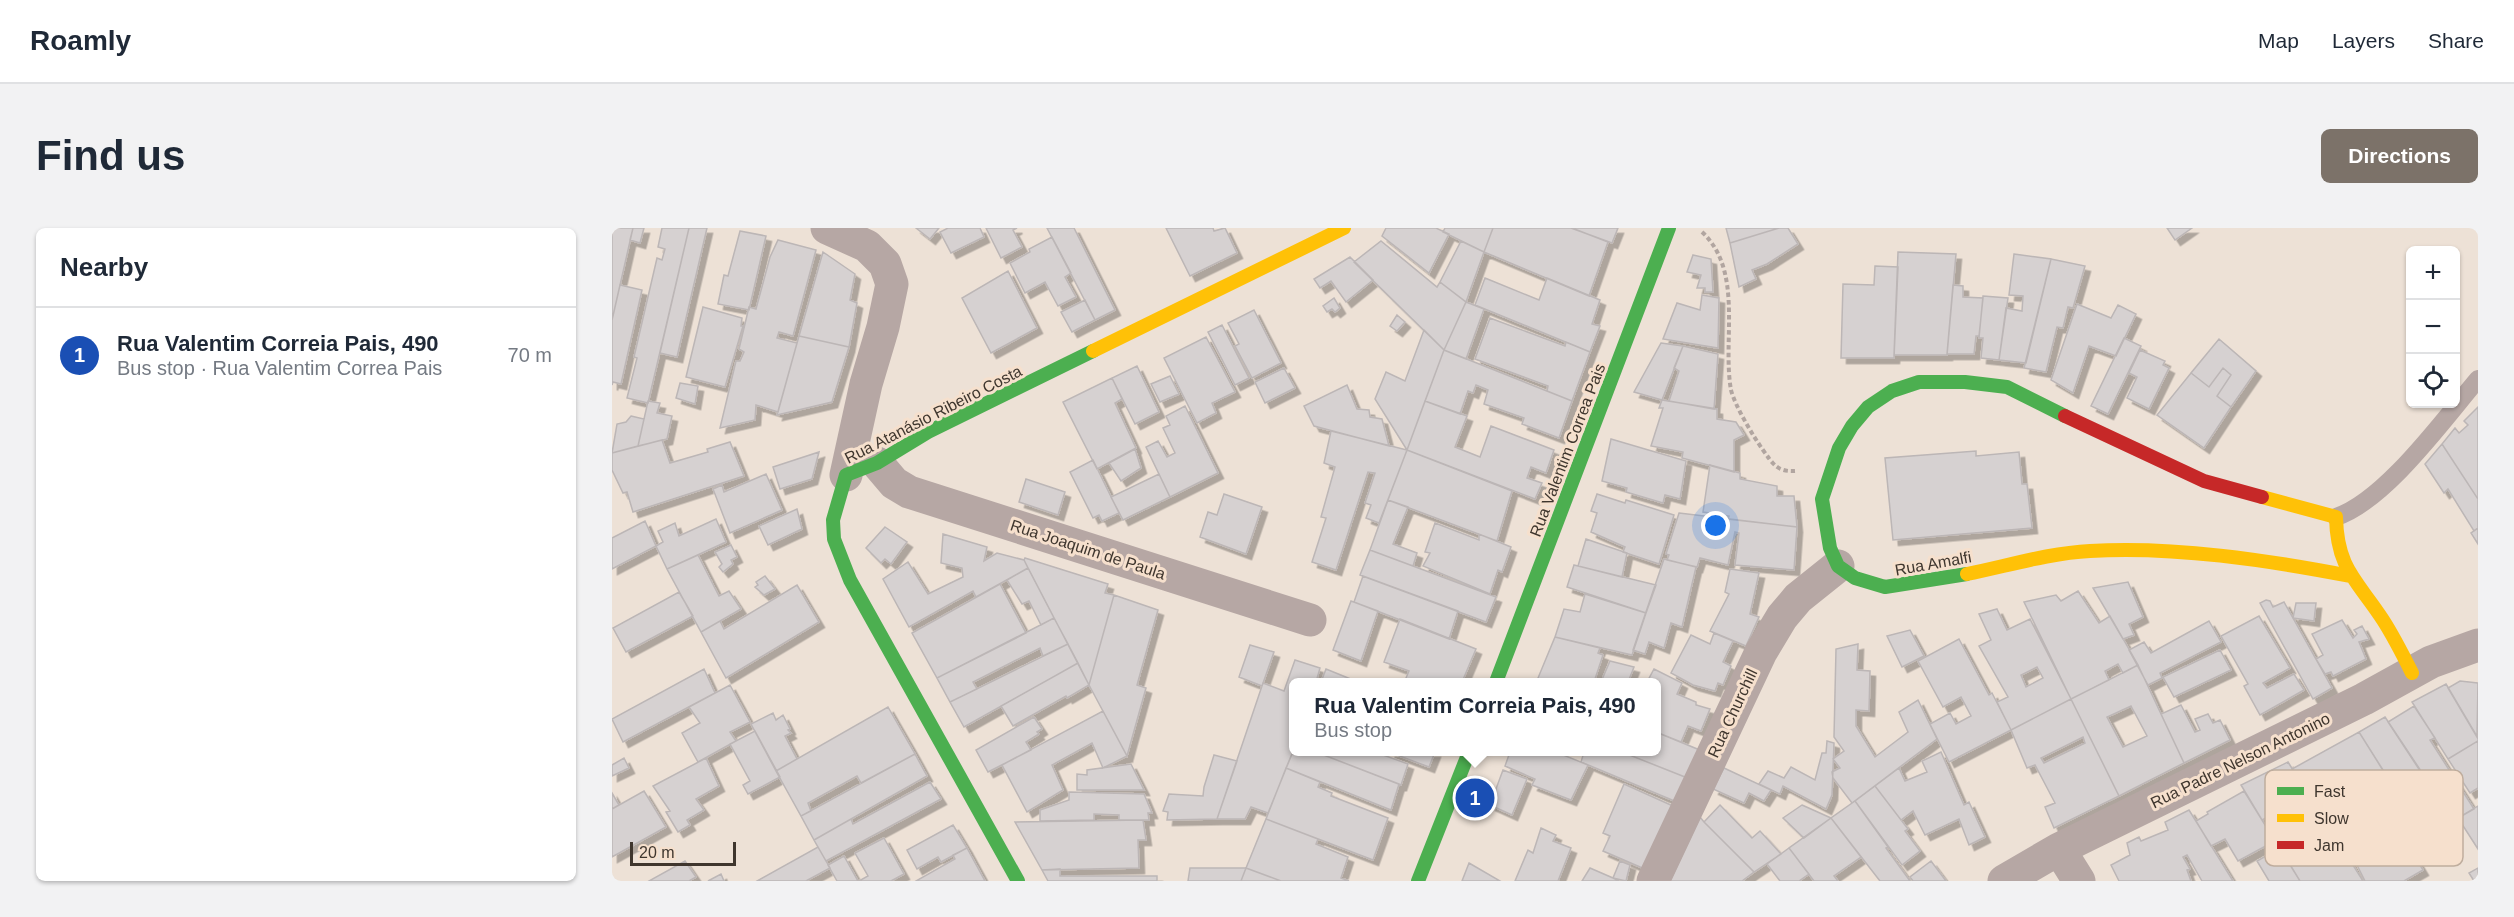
<!DOCTYPE html>
<html lang="en">
<head>
<meta charset="utf-8">
<style>
	:root { --surface:#fff; --page:#f2f2f3; --text:#1f2937; --muted:#747a83; --line:#e0e1e3; --accent:#7c7269 }
	body { margin:0; font-family:Arial,sans-serif; background:var(--page); color:var(--text) }
	.controls { position:absolute; right:18px; top:18px; display:grid; overflow:hidden; border-radius:9px; box-shadow:0 2px 4px #0004 }
	.controls button { width:54px; height:54px; display:grid; place-items:center; padding:0; border:0; border-bottom:2px solid var(--line); background:var(--surface); color:var(--text); font:30px sans-serif }
	.scale { position:absolute; left:18px; bottom:15px; width:106px; box-sizing:border-box; padding-left:6px; border:3px solid #3f362e; border-top:0; font-size:16px; line-height:21px; white-space:nowrap; color:#3f362e; -webkit-text-stroke:4px #f6e0cd; paint-order:stroke }
	.you { position:absolute; left:1104px; top:298px; width:21px; height:21px; margin:-15px; border:4px solid #fff; border-radius:50%; background:#1a73e8; box-shadow:0 0 0 9px #1a73e833 }
	.badge { display:grid; place-items:center; width:39px; height:39px; border-radius:50%; background:var(--accent); color:#fff; font-size:20px; font-weight:700 }
	.pin { position:absolute; translate:-50% -50%; border:3px solid #fff; box-shadow:0 2px 6px #0006 }
	.popup { position:absolute; left:677px; top:450px; width:372px; height:78px; box-sizing:border-box; display:grid; place-content:center; border-radius:9px; background:var(--surface); filter:drop-shadow(0 2px 4px #0005); font-size:20px; white-space:nowrap; color:var(--muted) }
	.popup b { font-size:22px; color:var(--text) }
	.popup::after { content:''; position:absolute; left:50%; top:100%; margin-left:-12px; border:12px solid transparent; border-top-color:var(--surface) }
	.list { margin:0; padding:0; list-style:none }
	h2 { display:flex; justify-content:space-between; align-items:center; height:78px; margin:0; padding:0 24px; font-size:26px }
	h2 small { font-size:20px; font-weight:400; color:var(--muted) }
	.list li { display:grid; grid-template-columns:39px 1fr auto; gap:18px; align-items:center; box-sizing:border-box; height:96px; padding:0 24px; border-top:2px solid var(--line) }
	.list b { display:block; font-size:22px; white-space:nowrap }
	.list p { margin:0; font-size:20px; white-space:nowrap; color:var(--muted) }
	.list em { font-size:20px; font-style:normal; color:var(--muted) }
	.icon { flex:none; width:33px; height:33px; fill:none; stroke:currentColor; stroke-width:2; stroke-linecap:round; stroke-linejoin:round }
	.map { position:relative; flex:none; width:1866px; height:653px; overflow:hidden; border-radius:9px }
	header { display:flex; align-items:center; gap:36px; box-sizing:border-box; height:84px; padding:0 30px; background:var(--surface); border-bottom:2px solid var(--line) }
	header strong { font-size:28px }
	nav { display:flex; gap:33px; margin-inline-start:auto; font-size:21px }
	.intro { display:flex; align-items:center; justify-content:space-between; box-sizing:border-box; height:144px; padding:0 36px }
	h1 { margin:0; font-size:42px }
	.button { padding:15px 27px; border-radius:9px; background:var(--accent); color:#fff; font-size:21px; font-weight:700 }
	main { display:flex; gap:36px; padding:0 36px }
	aside { flex:1; background:var(--surface); border-radius:9px; box-shadow:0 2px 4px #0004 }
	.map>svg:first-child { display:block }
	.building { fill:#d6d1d1; stroke:#bcb6b6; stroke-width:1.5; fill-rule:evenodd; filter:url(#shadow) }
	.lines { fill:none; stroke-linecap:round; stroke-linejoin:round }
	.path { stroke:#b1a5a0; stroke-width:4; stroke-dasharray:4.5 3; stroke-linecap:butt }
	.lane { stroke:#b6a7a4; stroke-width:18 }
	.street { stroke:#b6a7a4; stroke-width:33 }
	.fast { stroke:#4caf50; stroke-width:14 }
	.slow { stroke:#ffc107; stroke-width:14 }
	.jam { stroke:#c62828; stroke-width:14 }
	.labels { text-anchor:middle; stroke-width:6; stroke-linejoin:round; paint-order:stroke }
	.street-label { font-size:16px; fill:#3f362e; stroke:#f6e0cd }
	.key { fill:#f6e0cd; stroke:#bfad9d; stroke-width:1.5 }
	.key-label { font-size:16px; fill:#3f362e }
</style>
</head>
<body>
<header>
<strong>Roamly</strong>
<nav><a>Map</a><a>Layers</a><a>Share</a></nav>
</header>
<div class="intro"><h1>Find us</h1><a class="button">Directions</a></div>
<main>
<aside>
<h2>Nearby<small></small></h2>
<ul class="list">
<li><span class="badge" style="background:#1a4fb4">1</span><div><b>Rua Valentim Correia Pais, 490</b><p>Bus stop · Rua Valentim Correa Pais</p></div><em>70 m</em></li>
</ul>
</aside>
<div class="map">
<svg width="1866" height="653" viewBox="0 0 1866 653">
	<defs>
		<filter id="shadow"><feDropShadow dx="5.5" dy="5.5" stdDeviation="0" flood-color="#0004"/></filter>
	</defs>
	<rect width="100%" height="100%" fill="#ede1d6"/>
	<!-- building -->
	<path class="building" d="M0 0H21L1 88H0Z
		M21 0H32L28 15 18 12Z
		M50 0H77L36 175 15 170 25 130 22 129 45 30 50 32 53 21 46 19Z
		M77 0H95L65 129 48 125Z
		M304 0H327L318 11Z
		M336 0H368L372 9 339 25 328 4Z
		M374 0H405L401 2 410 19 389 30Z
		M435 0H462L503 82 483 92Z
		M554 0H601L602 3 613 0 625 25 578 48Z
		M774 0H824L837 6 817 45 770 8Z
		M833 0H881L872 24 831 4Z
		M881 0H960L996 14 977 68 872 24Z
		M959 0H1006L1000 15Z
		M1114 0H1167L1118 15Z
		M1167 0H1176L1186 16 1155 36 1140 42 1144 51 1127 59 1118 15Z
		M1555 0H1580L1563 12Z
		M128 3 154 8 137 82 106 76 112 47 116 48Z
		M440 9 459 45 453 49 464 69 446 78 433 54 413 65 398 35 418 24 417 21Z
		M166 12 204 22 181 108 167 104 165 110 185 115 166 184 144 177 143 192 108 200 124 133H128L132 124 127 121 137 79 144 81 158 29Z
		M769 13 825 59 828 54 854 74 832 122 742 34Z
		M849 13 872 24 854 74 828 54Z
		M211 24 243 46 238 72 245 75 237 119 187 108Z
		M1286 24 1344 26 1335 127H1282Z
		M1402 26 1439 31 1414 135 1387 132 1394 80 1410 83 1411 68 1397 67Z
		M1081 27 1099 31 1101 64H1093V60H1085L1089 47 1075 44Z
		M738 29 761 52 734 74 719 53 708 60 702 51Z
		M1439 31 1473 38 1461 80 1456 79 1451 100 1445 99 1434 144 1412 140Z
		M1263 38 1286 39 1282 130H1229L1231 56 1262 57Z
		M396 43 425 100 379 125 350 70Z
		M873 50 927 72 935 50 988 72 980 96 988 98 978 124 863 77Z
		M8 57 30 62 9 156 1 154 0 157V92Z
		M1341 57 1351 58V69L1371 70 1367 108H1364L1362 126H1335Z
		M1090 67 1107 70 1106 120 1051 111 1065 75 1088 82Z
		M1371 68 1396 70 1387 132 1369 130 1371 110H1367Z
		M722 70 728 80 723 84 720 81 715 84 711 78Z
		M473 72 483 92 460 104 449 84Z
		M854 74 872 81 854 131 832 122Z
		M1465 76 1499 90 1506 77 1524 86 1504 128 1477 118 1461 165 1439 152Z
		M91 79 130 90 129 98H131L113 159 74 149Z
		M642 82 669 135 640 150 623 118 627 116 616 95Z
		M785 87 793 94 785 103 778 98Z
		M878 90 953 118 954 114 978 124 960 173 935 163 936 158 863 131Z
		M610 97 637 150 623 157 596 104Z
		M812 102 832 122 795 222 763 171 774 144 793 153Z
		M187 108 237 119 220 174 165 187Z
		M594 109 623 164 600 175 604 185 585 195 552 130Z
		M1512 110 1529 118 1496 186 1479 178Z
		M1607 111 1644 143 1619 179 1605 168 1619 147 1611 140 1597 159 1579 145Z
		M1049 115 1071 118 1050 172 1022 164Z
		M1071 118 1106 126 1102 181 1057 173 1067 143 1062 140Z
		M832 122 960 173 947 210 910 196 912 190 872 176 876 162 864 157 861 165 856 163 848 186 813 173Z
		M1528 122 1553 133 1551 137 1557 140 1537 181 1515 170 1525 149 1517 145Z
		M525 138 547 184 523 196 500 150Z
		M672 140 683 160 653 175 643 154Z
		M1611 140 1619 147 1605 168 1619 179 1592 220 1545 187 1579 145 1597 159Z
		M558 148 567 166 548 174 539 156Z
		M500 150 510 171 503 175 524 220 485 241 451 174Z
		M68 155 86 158 83 176 64 170Z
		M735 157 745 181 757 182 758 189 770 191 777 218 702 198 692 178Z
		M1050 172 1105 181V191L1124 194 1132 207 1122 212V244L1070 230 1071 224 1039 218 1051 180H1047Z
		M36 173 48 175 45 185 60 188 55 211 26 218Z
		M813 173 855 188 843 219 868 229 879 198 942 222 934 245 919 239 915 250 930 255 923 271 795 222Z
		M573 178 606 245 558 269 534 219 546 213 555 229 563 225 551 200 558 197 554 188Z
		M1866 179V271L1830 216 1843 200 1847 205 1856 197 1852 193Z
		M19 188 32 191 26 218 0 225 5 196 14 194Z
		M719 203 795 222 767 295 754 290 759 277 753 275 763 245 756 244 724 342 700 334 714 290 709 289 723 239 712 235Z
		M999 211 1074 233 1068 271 1053 267 1051 275 1014 264 1015 260 990 253Z
		M50 212 58 235 96 224 95 221 118 214 132 248 21 284 15 264 11 265 0 242V225Z
		M1830 216 1866 271V300L1862 303 1836 261 1832 265 1813 236Z
		M523 221 529 240 509 253 497 235Z
		M795 222 900 263 885 313 776 272Z
		M1364 223V228L1407 224 1410 256H1415L1420 300 1281 312 1273 230Z
		M207 224 200 251 168 261 161 239Z
		M481 232 507 285 490 293 487 287 481 290 458 244Z
		M1098 237 1128 245V251L1165 258V268H1182L1185 299 1116 291 1117 288 1091 284Z
		M154 246 170 282 118 305 101 261 110 257 112 264Z
		M547 246 558 269 511 292 499 269Z
		M414 251 453 264 446 287 407 274Z
		M612 266 650 279 634 326 588 309 596 284 605 287Z
		M985 266 1013 275 1014 272 1062 287 1047 336 1011 324 1013 319 979 304 985 285 979 283Z
		M776 272 796 279 781 316 805 325 801 338 758 322Z
		M185 281 190 301 156 317 147 298Z
		M1067 285 1185 299 1182 342 1123 337 1127 305 1123 304 1116 337 1088 330 1085 339 1055 332 1057 327 1054 326Z
		M104 291 114 314 55 341 44 318 51 314 46 303 63 295 67 308Z
		M33 293 44 318 0 341V310Z
		M823 295 867 312V306L899 319 890 344 886 342 878 366 811 338 818 325 813 324Z
		M273 299 295 314 279 336 273 331 269 335 254 320Z
		M1866 300V316L1859 305Z
		M331 306 375 319 372 333 385 325 412 332 416 340 364 369 361 363 297 399 271 351 296 334 316 366 351 349 350 340 329 335Z
		M974 311 1015 325 1010 349 966 338Z
		M119 317 125 329 119 332 121 336 111 344 107 339 110 336 103 324Z
		M758 322 884 369 874 394 748 347Z
		M86 327 107 368 117 363 129 381 89 404 55 341Z
		M413 330 496 356 493 365 502 367 477 457 412 332Z
		M1052 331 1084 339 1070 399 1059 395 1052 420 1037 414 1033 426 1021 422Z
		M962 337 1044 357 1034 385 955 359Z
		M416 340 442 390 429 397 417 373 410 376 395 352Z
		M1118 341 1147 345 1138 386 1147 389 1134 418 1098 403 1117 366 1113 364Z
		M153 348 163 361 152 367 143 359 146 357 144 354Z
		M751 348 846 383 837 411 742 374Z
		M1516 354 1531 389 1517 396 1522 407 1511 411 1481 360Z
		M388 356 414 405 325 450 300 405Z
		M185 357 207 394 114 450 89 404 108 393 112 401Z
		M1466 363 1487 395 1498 388 1526 437 1511 445 1506 436 1493 443 1497 452 1459 471 1412 374 1444 367 1449 373Z
		M67 364 81 388 14 424 1 400Z
		M973 366 1034 385 1020 427 943 409 952 381 968 384Z
		M502 367 546 382 525 457 534 460 515 528 477 457Z
		M1654 372 1658 373 1661 379 1672 374 1720 460 1701 471 1648 375Z
		M739 373 766 383 749 433 721 422Z
		M1684 375H1704L1702 393 1681 390Z
		M1385 381 1395 402 1418 391 1459 471 1399 502 1385 474 1396 469 1367 418 1379 412 1367 386ZM1425 439 1431 450 1414 459 1409 447Z
		M1647 388 1678 440 1651 455 1655 460 1682 446 1692 462 1648 487 1632 458 1636 456 1609 408Z
		M442 390 456 416 431 428 428 420 361 454 365 461 338 474 325 450Z
		M788 391 864 421 850 454H806L794 450 797 443 772 434Z
		M1730 392 1741 410 1745 406 1742 402 1750 398 1757 411 1747 414 1754 431 1721 448 1719 444 1713 446 1704 431 1711 427 1700 406Z
		M1597 393 1609 414 1548 445 1550 450 1536 457 1517 422 1532 414 1539 425Z
		M1298 402 1312 428 1290 439 1275 408Z
		M1102 405 1121 413 1111 434 1119 438 1111 457 1106 455 1103 463 1081 457 1059 445 1079 407 1098 416Z
		M943 409 988 420 986 425 991 427 982 454H935L926 450Z
		M1347 411 1377 467 1380 465 1399 502 1337 534 1318 496 1338 485 1344 496 1359 488 1349 469 1331 479 1306 433Z
		M456 416 466 435 352 499 338 474Z
		M1246 416 1245 442 1258 443 1257 483 1244 482V498L1263 529 1296 504 1287 484 1306 472 1325 511 1240 575 1221 550 1220 544 1228 540 1221 531 1232 523 1222 509 1224 421Z
		M638 417 662 424 650 458 627 449Z
		M1608 422 1619 442 1562 469 1551 449Z
		M683 432 708 440 704 454H682V521L656 585 639 579 633 591H605L651 455 672 463Z
		M998 433 1022 439 1016 454H989Z
		M466 435 477 457 455 470 454 468 401 498 389 478Z
		M1526 437 1572 535 1507 568 1459 471ZM1519 478 1535 508 1511 519 1495 489Z
		M92 441 103 465 11 514 0 491Z
		M714 441 746 454H709Z
		M1042 441 1070 455 1065 466 1084 474V477L1098 481 1089 503 1076 498 1069 514 1044 504V454H1035Z
		M1848 453 1866 455 1865 509 1836 460Z
		M1834 456 1866 510V513L1836 531 1800 474Z
		M118 457 138 494 118 504 124 513 86 534 70 505 88 495 77 479Z
		M1459 471 1507 568 1442 600 1433 579 1443 575 1423 537 1415 540 1399 502ZM1471 509 1473 515 1432 535 1429 530Z
		M1569 477 1583 504 1588 502 1583 491 1596 486 1601 495 1608 492 1618 512 1572 535 1549 486Z
		M1802 478 1823 510 1818 512 1862 581 1841 593 1776 494Z
		M276 479 303 526 249 555 245 548 196 575 199 583 189 588 164 543Z
		M491 483 515 528 491 540 480 515 440 537 451 562 415 584 390 537Z
		M161 485 164 492 171 487 178 501 176 502 179 505 173 508 185 531 164 543 139 496Z
		M422 489 430 501 425 504 427 506 414 514 419 522 376 544 364 522Z
		M1773 489 1817 555 1790 572 1747 504Z
		M143 503 168 549 136 566 131 557 138 553 118 516Z
		M1044 504 1095 525 1083 553 1010 524H1044Z
		M1747 504 1772 544 1758 552 1763 561 1745 572 1751 580 1773 567 1786 585 1729 618 1680 541Z
		M1215 513 1222 515 1220 567 1214 581 1171 558 1168 566 1147 556 1156 543 1172 550 1179 539 1203 552 1210 525H1214Z
		M1866 513V560L1858 565 1836 531Z
		M682 521V524H704L787 556 779 582 674 540Z
		M704 524H763L796 536 789 557Z
		M777 524H823L817 539Z
		M898 524H944L976 537 959 572 920 557 923 551 893 538Z
		M972 524H1010L1083 553 1072 577 969 534Z
		M1329 524 1352 577 1357 574 1373 609 1357 617 1347 591 1313 607 1301 583 1289 592 1263 558 1287 540 1293 553 1315 544 1310 533Z
		M303 526 315 548 202 612 189 588Z
		M602 527 625 533 605 591 555 592 556 584 551 583 557 566 591 568 592 559Z
		M12 530 17 540 0 548V537Z
		M94 530 107 558 84 571 92 582 75 592 78 597 66 604 54 584 58 583 41 558Z
		M1676 534 1703 577 1687 585 1682 576 1650 592 1629 557Z
		M519 536 532 562H465V546L475 547V542Z
		M674 540 708 554 706 559 720 565 719 568 776 590 761 632 654 591Z
		M1112 540 1159 562 1152 573 1137 565 1132 575 1101 561Z
		M891 542 915 551 900 587 878 577Z
		M318 554 329 571 214 633 202 612 239 591 241 596Z
		M1012 556 1061 578 1035 642 991 623 998 608 991 605Z
		M1263 558 1296 601 1293 603 1308 623 1290 637 1243 573Z
		M32 563 54 599 0 629V581Z
		M1632 563 1663 613 1626 633 1613 611 1599 618 1584 593 1596 586 1595 584Z
		M457 564 532 566 540 585H536L537 592H507V587L482 586V592L428 593V582L457 572Z
		M0 565 7 577 0 581Z
		M1243 573 1276 619 1274 620 1298 653H1268L1219 590Z
		M1830 575 1841 593 1813 609 1801 589 1810 584 1812 587Z
		M1108 577 1140 610 1148 603 1169 626 1142 644 1092 594Z
		M1190 577 1219 590 1192 610 1171 590Z
		M1866 578V621L1846 590Z
		M1577 582 1621 653H1590L1575 627 1571 629 1578 641 1575 642 1579 653H1507L1499 637 1518 627 1515 615 1527 609 1529 613 1556 602 1553 594Z
		M1691 583 1702 602 1715 596 1751 653H1688L1655 600Z
		M1797 583 1809 602 1793 612 1811 642 1792 653H1753L1736 619Z
		M1088 589 1092 594 1142 644 1130 653H1058Z
		M1219 590 1249 629 1222 648 1226 653H1202L1177 620Z
		M654 591 706 611 704 616 736 629 729 650 737 653H669L634 640Z
		M531 592 534 612H526L527 640 430 642 403 594Z
		M341 597 355 620 329 634 326 629 305 641 295 622Z
		M929 600 944 607 941 613 959 620 946 653H903L916 622 921 625Z
		M272 610 292 646 279 653H247L256 648 243 625Z
		M206 619 218 640 194 653H145Z
		M355 620 373 653H304L343 631 341 627Z
		M1177 620 1197 646 1187 653H1168L1155 636Z
		M1668 620 1688 653H1657L1645 633Z
		M232 628 246 653H225L216 637Z
		M73 633 84 649 77 653H37Z
		M1008 633 1018 637 1014 653 1001 650Z
		M1319 633 1334 653H1301L1298 649Z
		M857 635 888 653H850Z
		M578 640H634L629 653H576Z
		M634 640 669 653H629Z
		M978 640 1001 650 1007 653H970Z
		M1866 640V653H1862L1857 645Z
		M448 641V648H545V653H436L430 642Z
		M109 646 112 653H96Z"/>
	<g class="lines">
		<!-- path -->
		<path class="path" d="M1090 4C1132 43 1110 112 1119 162 1123 178 1141 208 1151 222 1161 236 1165 244 1183 243"/>
		<!-- lane -->
		<path class="lane" d="M1724 289C1773 273 1832 191 1866 151"/>
		<!-- street -->
		<path class="street" d="M215 0 255 18 273 36 280 56 271 99 254 156 234 247
			M265 235 282 255 297 264 698 392
			M1447 621 1467 653
			M1041 653 1149 424 1170 389 1186 370 1226 338
			M1392 653 1447 621 1752 471 1819 434 1866 417"/>
		<!-- fast -->
		<path class="fast" d="M1355 346 1273 359 1243 350 1226 338 1218 320 1210 271 1227 220 1240 198 1256 179 1280 163 1307 154H1353L1395 159 1453 188
			M884 454 1057 0
			M406 653 238 352 222 311 221 292 234 247 265 235 316 204 481 123
			M806 653 857 524"/>
		<!-- slow -->
		<path class="slow" d="M481 123 732 0
			M1650 269 1724 289C1725 341 1745 352 1771 392 1782 409 1791 427 1800 445
			M1355 346C1395 338 1437 325 1478 323 1562 318 1655 332 1738 348"/>
		<!-- jam -->
		<path class="jam" d="M1453 188 1592 253 1650 269"/>
	</g>
	<g class="labels">
		<!-- street labels -->
		<g class="street-label">
			<text transform="translate(321 186) rotate(-27)" y="6">Rua Atanásio Ribeiro Costa</text>
			<text transform="translate(955 222) rotate(-69)" y="6">Rua Valentim Correa Pais</text>
			<text transform="translate(476 321) rotate(18)" y="6">Rua Joaquim de Paula</text>
			<text transform="translate(1321 335) rotate(-10)" y="6">Rua Amalfi</text>
			<text transform="translate(1120 485) rotate(-65)" y="6">Rua Churchill</text>
			<text transform="translate(1628 532) rotate(-26)" y="6">Rua Padre Nelson Antonino</text>
		</g>
	</g>
	<!-- legend -->
	<rect x="1653" y="542" width="198" height="96" rx="9" class="key"/>
	<rect x="1665" y="559" width="27" height="8" fill="#4caf50"/>
	<rect x="1665" y="586" width="27" height="8" fill="#ffc107"/>
	<rect x="1665" y="613" width="27" height="8" fill="#c62828"/>
	<g class="key-label">
		<text x="1702" y="569">Fast</text>
		<text x="1702" y="596">Slow</text>
		<text x="1702" y="623">Jam</text>
	</g>
</svg>
<div class="controls">
<button>+</button>
<button>−</button>
<button><svg class="icon" aria-label="locate" viewBox="0 0 24 24"><circle cx="12" cy="12" r="6"/><path d="M12 2v4M12 18v4M2 12h4M18 12h4"/></svg></button>
</div>
<div class="scale">20 m</div>
<div class="you"></div>
<div class="pin badge" style="left:863px;top:570px;background:#1a4fb4">1</div>
<div class="popup"><b>Rua Valentim Correia Pais, 490</b>Bus stop</div>
</div>
</main>
</body>
</html>
